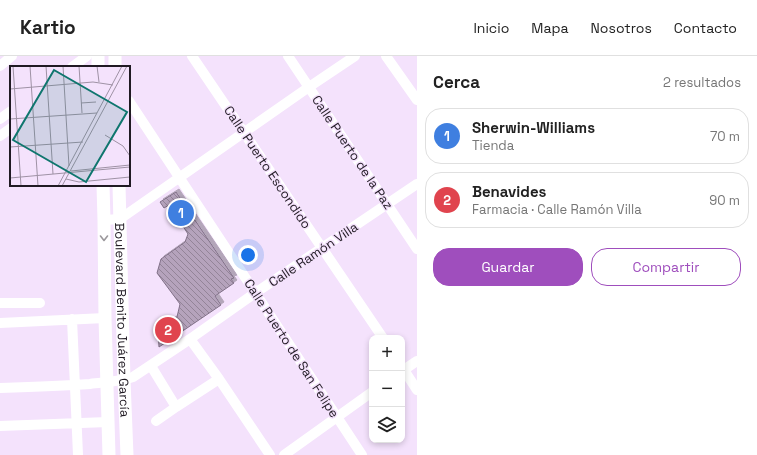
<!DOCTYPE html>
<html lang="es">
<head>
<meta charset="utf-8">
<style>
	:root { --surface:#fff; --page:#f6f6f6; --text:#222; --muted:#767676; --line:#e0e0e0; --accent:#9f4ebd }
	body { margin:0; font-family:"Space Grotesk",sans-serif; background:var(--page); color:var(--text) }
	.controls { position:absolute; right:12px; bottom:12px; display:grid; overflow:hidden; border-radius:8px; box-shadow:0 2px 6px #0003 }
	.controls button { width:36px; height:36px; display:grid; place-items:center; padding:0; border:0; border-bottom:1px solid var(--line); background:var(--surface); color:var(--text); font:20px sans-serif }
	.you { position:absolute; left:248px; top:199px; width:14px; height:14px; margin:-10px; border:3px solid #fff; border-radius:50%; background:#1a73e8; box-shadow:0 0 0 6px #1a73e833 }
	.badge { display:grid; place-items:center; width:26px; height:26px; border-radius:50%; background:var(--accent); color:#fff; font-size:13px; font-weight:700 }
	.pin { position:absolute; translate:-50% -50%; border:2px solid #fff; box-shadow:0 1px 4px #0006 }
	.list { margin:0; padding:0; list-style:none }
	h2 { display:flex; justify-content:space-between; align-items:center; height:52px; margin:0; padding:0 16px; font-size:17px }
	h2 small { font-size:13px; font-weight:400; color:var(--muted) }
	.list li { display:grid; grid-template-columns:26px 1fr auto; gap:12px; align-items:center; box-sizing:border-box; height:56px; margin:0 8px 8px; padding:0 8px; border:1px solid var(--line); border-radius:16px }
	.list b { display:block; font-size:15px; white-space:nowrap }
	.list p { margin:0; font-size:13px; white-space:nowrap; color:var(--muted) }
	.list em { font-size:13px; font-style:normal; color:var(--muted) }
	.actions { display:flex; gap:8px; padding:12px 16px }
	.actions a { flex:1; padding:9px 0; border:1px solid var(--accent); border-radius:16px; text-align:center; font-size:14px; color:var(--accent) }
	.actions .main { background:var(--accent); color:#fff }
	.icon { flex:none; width:22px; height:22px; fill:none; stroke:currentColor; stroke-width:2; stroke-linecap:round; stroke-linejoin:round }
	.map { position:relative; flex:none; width:417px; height:399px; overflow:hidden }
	header { display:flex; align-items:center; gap:24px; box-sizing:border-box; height:56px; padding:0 20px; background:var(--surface); border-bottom:1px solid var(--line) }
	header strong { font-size:19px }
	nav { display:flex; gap:22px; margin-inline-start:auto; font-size:14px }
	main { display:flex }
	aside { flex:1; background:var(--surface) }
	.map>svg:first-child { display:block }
	.building { fill:url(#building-back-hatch); stroke:#817188; filter:url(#shadow) }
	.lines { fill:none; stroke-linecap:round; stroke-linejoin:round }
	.minor { stroke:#fff; stroke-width:10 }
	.major { stroke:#fff; stroke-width:13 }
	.oneway { stroke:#9b989c }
	.labels { text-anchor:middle; stroke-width:3; stroke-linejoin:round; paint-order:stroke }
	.street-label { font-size:13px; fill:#201a23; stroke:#f4e2fc }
	.inset-road { fill:none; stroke:#9f92a5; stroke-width:1 }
	.view { fill:#0f766e; fill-opacity:0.15; stroke:#0f766e; stroke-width:2 }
	.inset-edge { fill:none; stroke:#201a23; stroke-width:2 }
</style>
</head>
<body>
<header>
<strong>Kartio</strong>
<nav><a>Inicio</a><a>Mapa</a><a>Nosotros</a><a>Contacto</a></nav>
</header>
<main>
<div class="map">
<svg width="417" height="399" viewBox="0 0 417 399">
	<defs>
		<pattern id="building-back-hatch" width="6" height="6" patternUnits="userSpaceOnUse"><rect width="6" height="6" fill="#b5a3bc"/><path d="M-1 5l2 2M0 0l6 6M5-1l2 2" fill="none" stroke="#938498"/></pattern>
		<filter id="shadow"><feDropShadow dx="3" dy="-3" stdDeviation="0" flood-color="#0004"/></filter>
	</defs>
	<rect width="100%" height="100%" fill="#f4e2fc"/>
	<!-- building -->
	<path class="building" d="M176 136 234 222 231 223 234 227 215 240 221 249 159 291 158 273 177 261 180 248 157 217 161 203 185 186 188 178 169 149 164 152 160 146Z"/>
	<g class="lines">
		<!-- minor -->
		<path class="minor" d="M192 0 383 282
			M288 0 417 193
			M386 0 417 44
			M0 10 12 0
			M72 11 87 0
			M129 45 362 399
			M0 63 11 55
			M0 80 11 72
			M104 164 120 163 309 31 355 0
			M0 247H40
			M72 263 78 399
			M0 267 105 262
			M190 283 219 323 270 399
			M151 310 176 351
			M402 311 417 334
			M402 315 417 305
			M0 332C30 331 60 330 90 328 104 326 119 326 133 321L190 283 255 237 417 128
			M156 365 176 351 219 323
			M0 370 108 366
			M284 399 372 336"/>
		<!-- major -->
		<g class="major">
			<path d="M98 0V11"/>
			<path d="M115 0V11"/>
			<path d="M103 129 104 164 105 262 109 399"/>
			<path id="s1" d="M119 129 124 324 127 399"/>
		</g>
	</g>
	<!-- one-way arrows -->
	<defs><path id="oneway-chevron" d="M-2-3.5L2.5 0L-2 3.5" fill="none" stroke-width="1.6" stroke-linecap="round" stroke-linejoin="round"/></defs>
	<use class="oneway" href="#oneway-chevron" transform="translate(104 182) rotate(90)"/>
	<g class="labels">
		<!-- street labels -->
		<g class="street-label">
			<text transform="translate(353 96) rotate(56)" y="5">Calle Puerto de la Paz</text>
			<text transform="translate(268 111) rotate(56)" y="5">Calle Puerto Escondido</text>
			<text transform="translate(313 198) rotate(-34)" y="5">Calle Ramón Villa</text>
			<text dy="5" stroke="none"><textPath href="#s1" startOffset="135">Boulevard Benito Juárez García</textPath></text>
			<text transform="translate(292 292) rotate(57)" y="5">Calle Puerto de San Felipe</text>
		</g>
	</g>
	<!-- overview -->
	<g transform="translate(10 10)">
		<rect width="120" height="120" fill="#f4e2fc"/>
		<path class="inset-road" d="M3 0 11 120M20 0 28 120M36 0 43 108M53 0 59 100M69 0 72 47M87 0 89 16M0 23 83 16 103 19M71 37 86 36M0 53 87 47M95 69 113 80 120 90M0 81 73 76M61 105 120 99M0 112 120 101M56 113 69 116 120 111M48 120 112 0M52 120 117 0"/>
		<path class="view" d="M44 4 117 46 76 116 3 74Z"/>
		<rect width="120" height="120" class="inset-edge"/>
	</g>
</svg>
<div class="controls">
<button>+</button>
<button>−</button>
<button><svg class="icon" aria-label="layers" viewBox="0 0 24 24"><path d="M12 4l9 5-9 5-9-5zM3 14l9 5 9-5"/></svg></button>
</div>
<div class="you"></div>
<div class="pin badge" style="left:181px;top:157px;background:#3f7fe0">1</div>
<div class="pin badge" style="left:168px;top:274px;background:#e0444e">2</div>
</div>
<aside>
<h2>Cerca<small>2 resultados</small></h2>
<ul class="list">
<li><span class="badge" style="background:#3f7fe0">1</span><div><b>Sherwin-Williams</b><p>Tienda</p></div><em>70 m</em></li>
<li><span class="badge" style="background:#e0444e">2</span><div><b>Benavides</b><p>Farmacia · Calle Ramón Villa</p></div><em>90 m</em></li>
</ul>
<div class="actions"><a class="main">Guardar</a><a>Compartir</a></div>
</aside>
</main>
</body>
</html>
